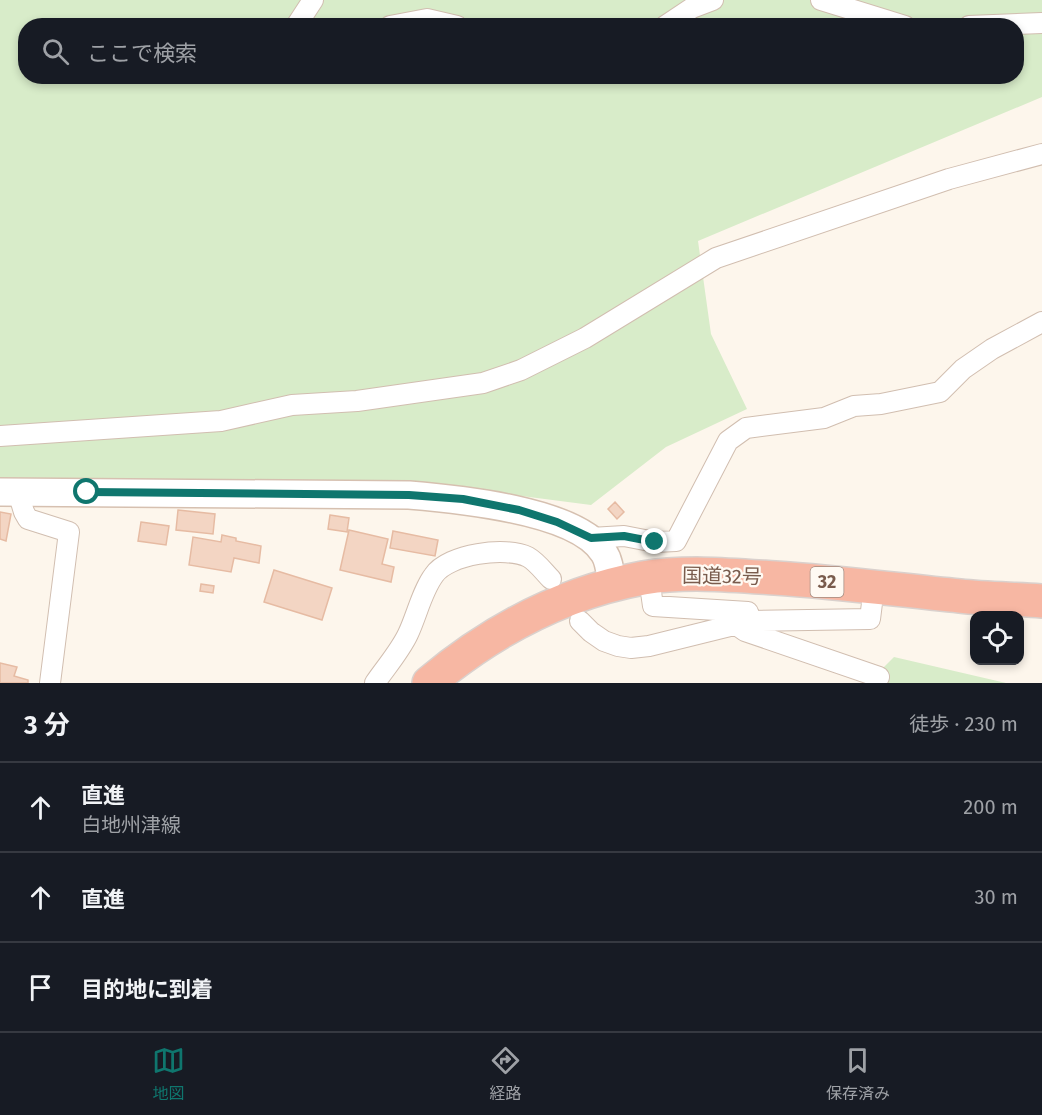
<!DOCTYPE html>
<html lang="ja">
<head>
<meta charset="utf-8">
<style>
	:root { --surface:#171b24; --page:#20242c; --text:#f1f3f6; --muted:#9ea1a6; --line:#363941; --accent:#0f766e }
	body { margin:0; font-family:"Fira Sans","Noto Sans JP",sans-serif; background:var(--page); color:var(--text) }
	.controls { position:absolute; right:18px; bottom:18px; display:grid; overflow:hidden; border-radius:12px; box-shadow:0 3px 9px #0003 }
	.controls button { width:54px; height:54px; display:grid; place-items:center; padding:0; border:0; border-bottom:2px solid var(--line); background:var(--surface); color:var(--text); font:30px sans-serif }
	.stop { position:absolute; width:18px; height:18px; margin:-14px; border:4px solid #0f766e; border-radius:50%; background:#fff }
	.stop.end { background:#0f766e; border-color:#fff; box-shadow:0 2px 6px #0008 }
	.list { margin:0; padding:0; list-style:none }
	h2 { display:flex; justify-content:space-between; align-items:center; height:78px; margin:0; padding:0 24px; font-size:26px }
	h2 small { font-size:20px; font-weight:400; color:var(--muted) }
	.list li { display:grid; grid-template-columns:39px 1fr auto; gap:18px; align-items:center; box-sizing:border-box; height:90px; padding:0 24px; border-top:2px solid var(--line) }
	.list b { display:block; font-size:22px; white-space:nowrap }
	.list p { margin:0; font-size:20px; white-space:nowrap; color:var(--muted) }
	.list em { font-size:20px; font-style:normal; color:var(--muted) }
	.icon { flex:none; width:33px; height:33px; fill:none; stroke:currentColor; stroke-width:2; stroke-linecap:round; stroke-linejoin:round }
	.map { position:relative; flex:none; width:1042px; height:683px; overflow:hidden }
	.search { position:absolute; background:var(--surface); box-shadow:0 3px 9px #0003; left:18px; right:18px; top:18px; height:66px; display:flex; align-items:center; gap:15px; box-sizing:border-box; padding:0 21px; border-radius:24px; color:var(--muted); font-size:22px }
	.sheet { height:348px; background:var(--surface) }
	nav { display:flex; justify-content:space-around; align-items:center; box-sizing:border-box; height:84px; border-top:2px solid var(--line); background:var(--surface); font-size:16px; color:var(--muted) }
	nav a { display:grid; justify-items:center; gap:3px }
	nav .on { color:var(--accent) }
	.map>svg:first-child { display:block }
	.green { fill:#d8ecc9; fill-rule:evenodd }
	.building { fill:#f3d5c3; stroke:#e6bba3; stroke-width:1.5 }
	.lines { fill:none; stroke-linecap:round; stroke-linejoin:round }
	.street-casing { stroke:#d1beb0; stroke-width:22 }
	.secondary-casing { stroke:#d6c0b0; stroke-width:30 }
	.highway-casing { stroke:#dad1cd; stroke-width:36 }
	.street { stroke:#fff; stroke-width:20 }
	.secondary { stroke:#fff; stroke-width:27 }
	.highway { stroke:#f7b7a3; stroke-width:33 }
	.route { stroke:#0f766e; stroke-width:8 }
	.labels { text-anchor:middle; stroke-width:4.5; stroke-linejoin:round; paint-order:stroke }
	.shield { fill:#fffaf3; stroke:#a28b7f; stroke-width:1.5 }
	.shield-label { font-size:18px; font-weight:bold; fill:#7a5c4d }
	.street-label { font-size:20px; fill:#7a5c4d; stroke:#fffaf3 }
</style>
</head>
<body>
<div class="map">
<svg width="1042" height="683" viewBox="0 0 1042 683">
	<rect width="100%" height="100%" fill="#fdf6ec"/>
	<!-- green -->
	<path class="green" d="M0 0H1042V97L698 241 711 334 747 409 666 447 591 505 452 487 0 482ZM26 26H1016V76H26Z
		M894 657 1006 683H868Z"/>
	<!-- building -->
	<path class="building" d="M615 502 624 512 617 519 608 509Z
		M178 510 215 514 213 534 176 530Z
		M0 512 11 514 6 541 0 539Z
		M330 515 349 518 347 532 328 529Z
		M141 522 169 526 166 545 138 541Z
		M349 530 388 539 382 564 394 567 391 582 340 570Z
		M393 531 438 540 435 556 390 548Z
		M222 535 236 538V541L261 546 259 563 234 558 231 572 189 565 193 537 221 542Z
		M274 570 332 588 322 620 264 602Z
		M201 584 214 586 213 593 200 591Z
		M0 663 17 667 14 676 28 680V683H0Z"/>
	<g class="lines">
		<defs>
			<path id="street" d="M821 0 905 26
				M296 26 313 0
				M390 26 427 19 457 26
				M665 26 692 8 713 0
				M969 26 1042 23
				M0 436 221 421 292 405 357 401 483 383 521 370 585 338 716 258 949 179 1042 154
				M18 492 24 512 28 519 69 532 50 683
				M591 538 624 536 655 542 676 541 728 441 746 428 824 418 854 406 881 404 940 392 963 369 992 349 1042 322
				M649 578 653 606 748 612 750 621
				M580 621 591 632 604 641 618 646 631 648 649 646 750 621 870 619 874 587
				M735 624 745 631 879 677
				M375 683C386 667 400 651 408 634 417 615 422 591 434 575 448 554 506 546 528 557 537 562 544 572 551 579"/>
			<path id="secondary" d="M0 492 409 495C457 499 577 510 604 553 610 562 610 575 612 585"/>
			<path id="highway" d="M429 683C491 631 562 593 643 578 686 571 731 575 775 578 837 582 898 590 960 596 987 599 1015 599 1042 601"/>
		</defs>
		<!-- street casing -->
		<use href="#street" class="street-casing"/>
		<!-- secondary casing -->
		<use href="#secondary" class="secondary-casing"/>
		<!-- highway casing -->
		<use href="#highway" class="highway-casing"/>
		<!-- street -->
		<use href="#street" class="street"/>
		<!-- secondary -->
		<use href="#secondary" class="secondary"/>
		<!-- highway -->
		<use href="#highway" class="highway"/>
	</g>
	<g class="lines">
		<!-- route -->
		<path class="route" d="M87 492 409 495 463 499 519 510 557 522 591 538 624 536 655 542"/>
	</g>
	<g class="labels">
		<!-- shield labels -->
		<rect class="shield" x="810.5" y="567" width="33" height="30" rx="4.5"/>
		<g class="shield-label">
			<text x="827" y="588">32</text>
		</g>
		<!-- street labels -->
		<g class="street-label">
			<text transform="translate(722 576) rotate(1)" y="7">国道32号</text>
		</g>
	</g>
</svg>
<div class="controls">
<button><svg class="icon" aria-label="locate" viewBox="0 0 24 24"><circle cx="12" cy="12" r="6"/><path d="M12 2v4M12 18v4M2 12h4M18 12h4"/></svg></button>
</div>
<div class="stop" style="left:87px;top:492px"></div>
<div class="stop end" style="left:655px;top:542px"></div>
<div class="search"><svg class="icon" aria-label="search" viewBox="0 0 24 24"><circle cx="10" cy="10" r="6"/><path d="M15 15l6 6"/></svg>ここで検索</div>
</div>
<section class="sheet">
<h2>3 分<small>徒歩 · 230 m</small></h2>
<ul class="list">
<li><svg class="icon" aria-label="ahead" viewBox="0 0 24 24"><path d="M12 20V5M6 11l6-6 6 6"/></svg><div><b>直進</b><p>白地州津線</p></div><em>200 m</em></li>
<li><svg class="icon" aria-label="ahead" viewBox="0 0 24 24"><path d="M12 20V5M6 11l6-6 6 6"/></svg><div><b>直進</b></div><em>30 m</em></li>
<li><svg class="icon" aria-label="arrive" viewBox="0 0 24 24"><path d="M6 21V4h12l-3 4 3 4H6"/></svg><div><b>目的地に到着</b></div></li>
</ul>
</section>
<nav>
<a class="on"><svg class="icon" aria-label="map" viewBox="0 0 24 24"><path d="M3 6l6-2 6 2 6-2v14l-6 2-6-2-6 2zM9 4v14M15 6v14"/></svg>地図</a>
<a><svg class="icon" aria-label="directions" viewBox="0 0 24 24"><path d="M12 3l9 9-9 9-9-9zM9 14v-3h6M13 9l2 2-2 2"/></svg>経路</a>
<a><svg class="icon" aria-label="saved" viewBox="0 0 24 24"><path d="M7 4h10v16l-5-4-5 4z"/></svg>保存済み</a>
</nav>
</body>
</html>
